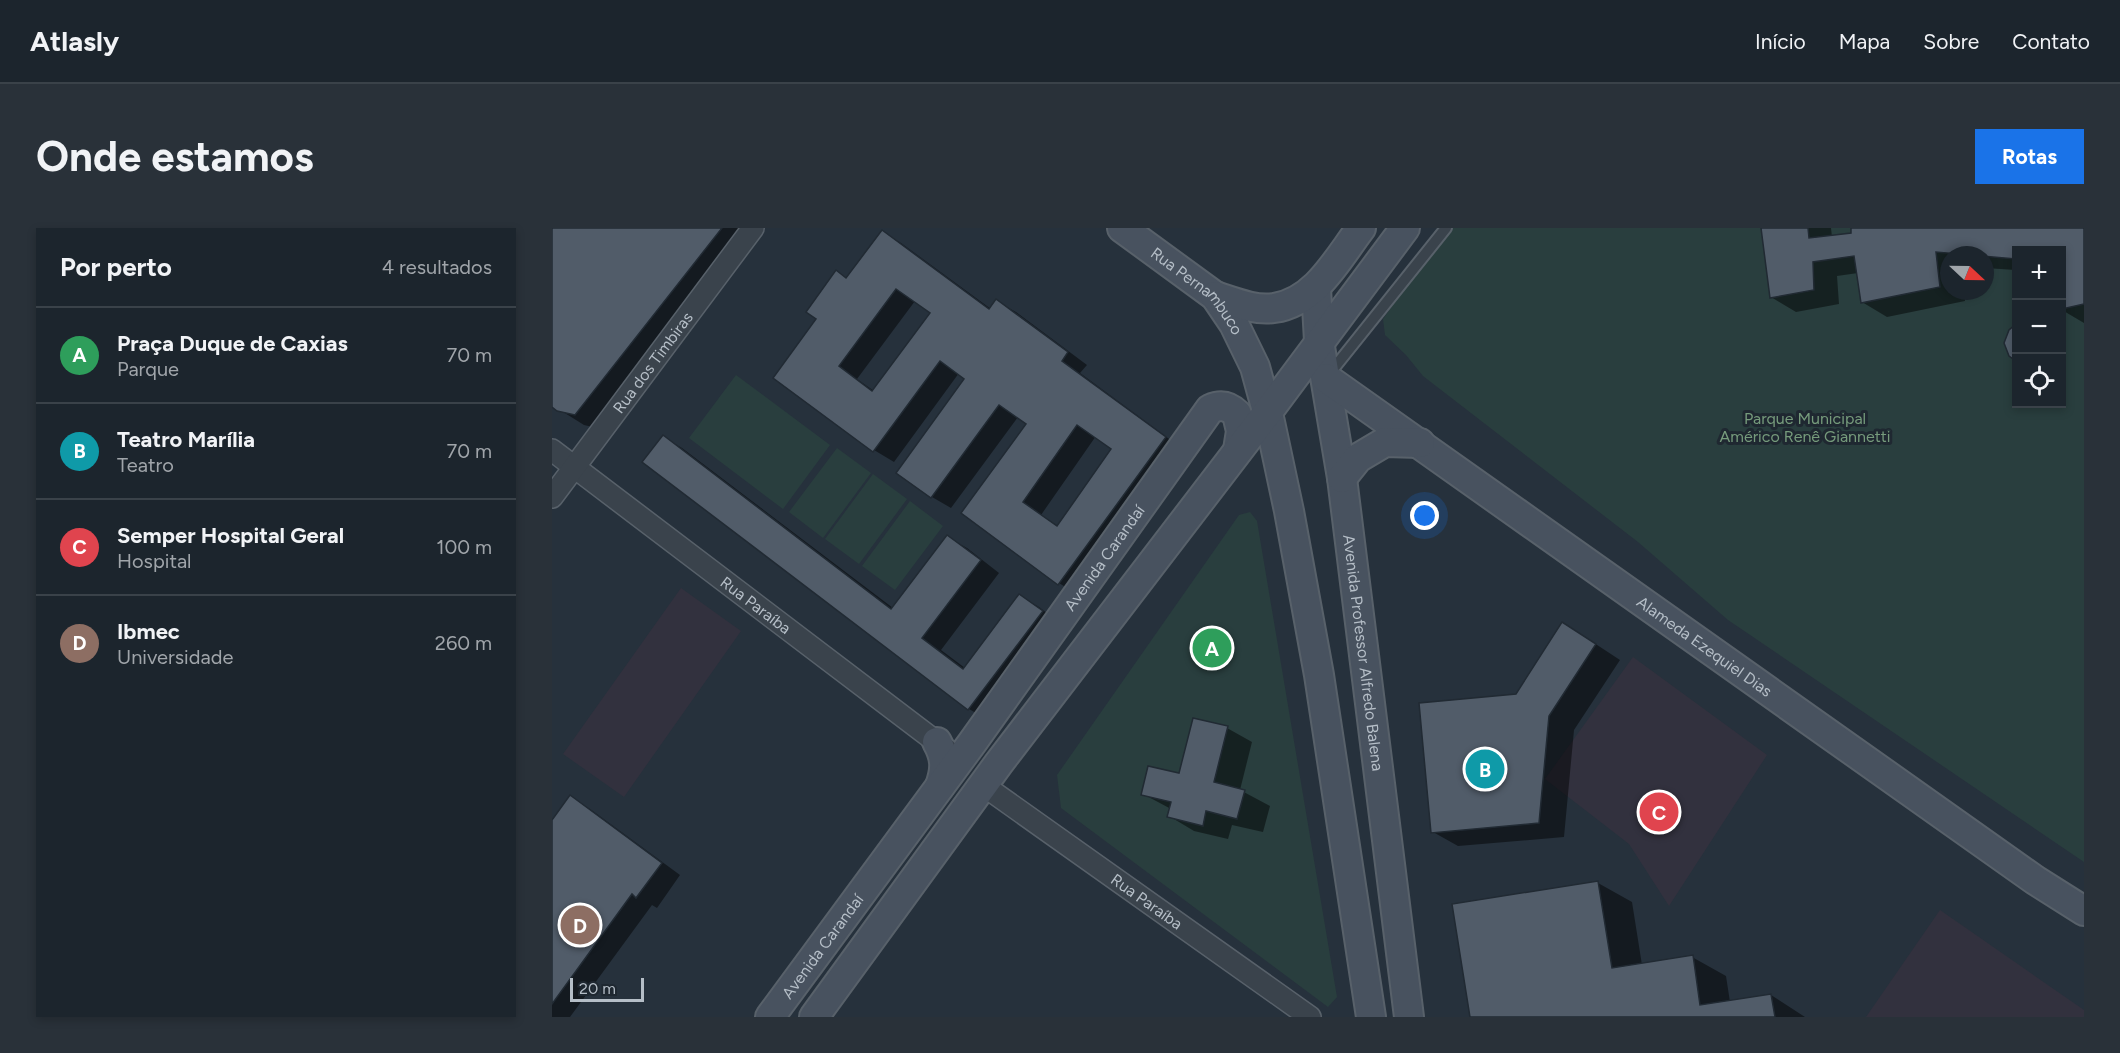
<!DOCTYPE html>
<html lang="pt">
<head>
<meta charset="utf-8">
<style>
	:root { --surface:#1c252d; --page:#293139; --text:#f1f3f6; --muted:#a0a5aa; --line:#3a4249; --accent:#1a73e8 }
	body { margin:0; font-family:Figtree,sans-serif; background:var(--page); color:var(--text) }
	.controls { position:absolute; right:18px; top:18px; display:grid; overflow:hidden; border-radius:0px; box-shadow:0 3px 9px #0003 }
	.controls button { width:54px; height:54px; display:grid; place-items:center; padding:0; border:0; border-bottom:2px solid var(--line); background:var(--surface); color:var(--text); font:30px sans-serif }
	.compass { position:absolute; left:1388px; top:18px; width:54px; height:54px; border-radius:50%; background:var(--surface); box-shadow:0 3px 9px #0003; rotate:112deg }
	.scale { position:absolute; left:18px; bottom:15px; width:74px; box-sizing:border-box; padding-left:6px; border:3px solid #b5bec7; border-top:0; font-size:16px; line-height:21px; white-space:nowrap; color:#b5bec7; -webkit-text-stroke:4px #1f2831; paint-order:stroke }
	.you { position:absolute; left:873px; top:288px; width:21px; height:21px; margin:-15px; border:4px solid #fff; border-radius:50%; background:#1a73e8; box-shadow:0 0 0 9px #1a73e833 }
	.badge { display:grid; place-items:center; width:39px; height:39px; border-radius:50%; background:var(--accent); color:#fff; font-size:20px; font-weight:700 }
	.pin { position:absolute; translate:-50% -50%; border:3px solid #fff; box-shadow:0 2px 6px #0006 }
	.list { margin:0; padding:0; list-style:none }
	h2 { display:flex; justify-content:space-between; align-items:center; height:78px; margin:0; padding:0 24px; font-size:26px }
	h2 small { font-size:20px; font-weight:400; color:var(--muted) }
	.list li { display:grid; grid-template-columns:39px 1fr auto; gap:18px; align-items:center; box-sizing:border-box; height:96px; padding:0 24px; border-top:2px solid var(--line) }
	.list b { display:block; font-size:22px; white-space:nowrap }
	.list p { margin:0; font-size:20px; white-space:nowrap; color:var(--muted) }
	.list em { font-size:20px; font-style:normal; color:var(--muted) }
	.icon { flex:none; width:33px; height:33px; fill:none; stroke:currentColor; stroke-width:2; stroke-linecap:round; stroke-linejoin:round }
	.map { position:relative; flex:none; width:1532px; height:789px; overflow:hidden; border-radius:0px }
	header { display:flex; align-items:center; gap:36px; box-sizing:border-box; height:84px; padding:0 30px; background:var(--surface); border-bottom:2px solid var(--line) }
	header strong { font-size:28px }
	nav { display:flex; gap:33px; margin-inline-start:auto; font-size:21px }
	.intro { display:flex; align-items:center; justify-content:space-between; box-sizing:border-box; height:144px; padding:0 36px }
	h1 { margin:0; font-size:42px }
	.button { padding:15px 27px; border-radius:0px; background:var(--accent); color:#fff; font-size:21px; font-weight:700 }
	main { display:flex; gap:36px; padding:0 36px }
	aside { flex:1; background:var(--surface); border-radius:0px; box-shadow:0 3px 9px #0003 }
	.map>svg:first-child { display:block }
	.medical { fill:#32313e }
	.park { fill:#293e3e; fill-rule:evenodd }
	.shadow { fill:#0007; fill-rule:evenodd }
	.building { fill:#515c69; stroke:#212a33; stroke-width:1.5; fill-rule:evenodd }
	.lines { fill:none; stroke-linecap:round; stroke-linejoin:round }
	.lane-casing { stroke:#58616a; stroke-width:14 }
	.street-casing { stroke:#58616a; stroke-width:24 }
	.secondary-casing { stroke:#58616a; stroke-width:32 }
	.lane { stroke:#3a434c; stroke-width:10 }
	.street { stroke:#3a434c; stroke-width:21 }
	.secondary { stroke:#48525f; stroke-width:28 }
	.labels { text-anchor:middle; stroke-width:6; stroke-linejoin:round; paint-order:stroke }
	.street-label { font-size:16px; fill:#b5bec7; stroke:#1f2831 }
	.park-label { font-size:16px; fill:#769b7c; stroke:#1f2831 }
</style>
</head>
<body>
<header>
<strong>Atlasly</strong>
<nav><a>Início</a><a>Mapa</a><a>Sobre</a><a>Contato</a></nav>
</header>
<div class="intro"><h1>Onde estamos</h1><a class="button">Rotas</a></div>
<main>
<aside>
<h2>Por perto<small>4 resultados</small></h2>
<ul class="list">
<li><span class="badge" style="background:#2e9e5b">A</span><div><b>Praça Duque de Caxias</b><p>Parque</p></div><em>70 m</em></li>
<li><span class="badge" style="background:#0f9aa8">B</span><div><b>Teatro Marília</b><p>Teatro</p></div><em>70 m</em></li>
<li><span class="badge" style="background:#e0444e">C</span><div><b>Semper Hospital Geral</b><p>Hospital</p></div><em>100 m</em></li>
<li><span class="badge" style="background:#8d6e63">D</span><div><b>Ibmec</b><p>Universidade</p></div><em>260 m</em></li>
</ul>
</aside>
<div class="map">
<svg width="1532" height="789" viewBox="0 0 1532 789">
	<rect width="100%" height="100%" fill="#26313c"/>
	<!-- medical -->
	<path class="medical" d="M129 360 189 403 72 569 11 526Z
		M1081 429 1215 527 1117 678 1077 616 993 551Z
		M1388 682 1532 782V789H1314Z"/>
	<!-- park -->
	<path class="park" d="M894 0H1532V634L1176 392 1086 314 871 148 854 127 833 107 831 91ZM1464 22H1510V176H1464ZM1397 27H1433V63H1397Z
		M184 147 278 217 231 281 137 210Z
		M285 220 319 245 271 310 237 284Z
		M321 246 355 271 307 336 273 311Z
		M358 273 391 298 343 362 310 338Z
		M698 284 705 293 785 769 776 779 509 580 505 547 687 287Z"/>
	<!-- shadow -->
	<path class="shadow" d="M0 0H207L49 201 32 197 0 177Z
		M1210 0H1279L1280 9 1301 7 1300 0H1532V95L1510 82V22H1464V42L1433 40V27H1397V63H1412L1413 73 1335 89 1310 74 1306 45 1285 48 1287 76 1244 84 1219 69Z
		M330 4 349 15 439 81 444 73 464 84 535 137 528 145 632 222 526 367 507 355 412 285 476 196 466 189 399 280 380 269 414 151 407 145 342 234 322 222 223 149 266 91 285 44 296 51ZM363 73 380 85 322 163 305 151ZM544 208 561 220 506 298 489 287Z
		M111 209 130 220 341 380 395 309 415 320 447 345 389 422 413 440 468 368 487 379 509 396 436 492 417 481 92 234Z
		M1036 411 1068 432 1022 502 1012 609 906 618 881 604Z
		M675 500 700 514 688 562 718 578 711 604 680 597 676 611 642 603 617 588 619 581 591 566 628 547Z
		M18 569 38 581 128 647 105 680 100 677 18 789H0V595Z
		M1046 655 1080 674 1090 737 1140 729 1174 748 1178 774 1219 767 1253 789H919Z"/>
	<!-- building -->
	<path class="building" d="M0 0H170L23 187 5 183 0 179Z
		M1209 0H1256L1257 10 1299 5V0H1532V76L1510 81V22H1464V31L1384 24 1388 59 1309 75 1302 28 1261 34 1262 62 1218 70Z
		M330 2 437 81 444 71 516 124 510 133 614 209 506 357 409 285 474 196 447 177 379 270 344 245 412 151 388 133 321 224 221 150 264 91 254 84 284 42 294 50ZM344 61 378 85 320 163 287 138ZM525 197 559 221 505 298 471 274Z
		M1464 96V133L1457 128 1452 115 1457 102Z
		M111 207 339 381 395 307 429 332 370 410 411 441 467 366 491 383 416 482 90 234Z
		M1010 394 1044 416 997 488 987 595 879 605 867 475 964 466Z
		M641 490 676 498 662 554 693 562 685 591 654 583 651 598 615 589 619 574 589 567 596 538 627 545Z
		M18 567 110 635 84 670 80 666 0 776V592Z
		M1046 653 1060 740 1141 727 1148 777 1219 766 1223 789H918L900 676Z"/>
	<g class="lines">
		<defs>
			<path id="lane" d="M778 145 894 0"/>
			<g id="street">
				<path id="s1" d="M0 222 395 522"/>
				<path id="s2" d="M0 269 201 0"/>
				<path id="s3" d="M431 557 758 789"/>
			</g>
			<g id="secondary">
				<path id="s4" d="M570 0 663 68 682 96 703 139 718 194 737 283 767 447 819 789"/>
				<path id="s5" d="M764 60 767 113 790 250 857 789"/>
				<path d="M663 68C682 74 703 83 722 80 764 74 786 30 809 0"/>
				<path id="s6" d="M774 150 1483 652 1532 683"/>
				<path d="M790 250 806 230 833 214 868 215"/>
				<path d="M385 514C394 530 394 541 388 558"/>
				<path id="s7" d="M218 789 420 515 658 181C669 176 677 178 685 186L689 203 686 222"/>
				<path d="M262 789 447 535 715 185 853 0"/>
			</g>
		</defs>
		<!-- lane casing -->
		<use href="#lane" class="lane-casing"/>
		<!-- street casing -->
		<use href="#street" class="street-casing"/>
		<!-- secondary casing -->
		<use href="#secondary" class="secondary-casing"/>
		<!-- lane -->
		<use href="#lane" class="lane"/>
		<!-- street -->
		<use href="#street" class="street"/>
		<!-- secondary -->
		<use href="#secondary" class="secondary"/>
	</g>
	<g class="labels">
		<!-- street labels -->
		<g class="street-label">
			<text dy="6" stroke="none"><textPath href="#s4" startOffset="99">Rua Pernambuco</textPath></text>
			<text dy="6" stroke="none"><textPath href="#s2" startOffset="168">Rua dos Timbiras</textPath></text>
			<text dy="6" stroke="none"><textPath href="#s7" startOffset="568">Avenida Carandaí</textPath></text>
			<text dy="6" stroke="none"><textPath href="#s1" startOffset="256">Rua Paraíba</textPath></text>
			<text dy="6" stroke="none"><textPath href="#s6" startOffset="464">Alameda Ezequiel Dias</textPath></text>
			<text dy="6" stroke="none"><textPath href="#s5" startOffset="368">Avenida Professor Alfredo Balena</textPath></text>
			<text dy="6" stroke="none"><textPath href="#s3" startOffset="201">Rua Paraíba</textPath></text>
			<text dy="6" stroke="none"><textPath href="#s7" startOffset="88">Avenida Carandaí</textPath></text>
		</g>
		<!-- park labels -->
		<g class="park-label">
			<text x="1253" y="196">Parque Municipal<tspan x="1253" dy="18">Américo Renê Giannetti</tspan></text>
		</g>
	</g>
</svg>
<div class="controls">
<button>+</button>
<button>−</button>
<button><svg class="icon" aria-label="locate" viewBox="0 0 24 24"><circle cx="12" cy="12" r="6"/><path d="M12 2v4M12 18v4M2 12h4M18 12h4"/></svg></button>
</div>
<svg class="compass" viewBox="-18 -18 36 36"><path d="M0-13l5 13h-10z" fill="#e53935"/><path d="M0 13l5-13h-10z" fill="#a0a5aa"/></svg>
<div class="scale">20 m</div>
<div class="you"></div>
<div class="pin badge" style="left:660px;top:420px;background:#2e9e5b">A</div>
<div class="pin badge" style="left:933px;top:541px;background:#0f9aa8">B</div>
<div class="pin badge" style="left:1107px;top:584px;background:#e0444e">C</div>
<div class="pin badge" style="left:28px;top:697px;background:#8d6e63">D</div>
</div>
</main>
</body>
</html>
